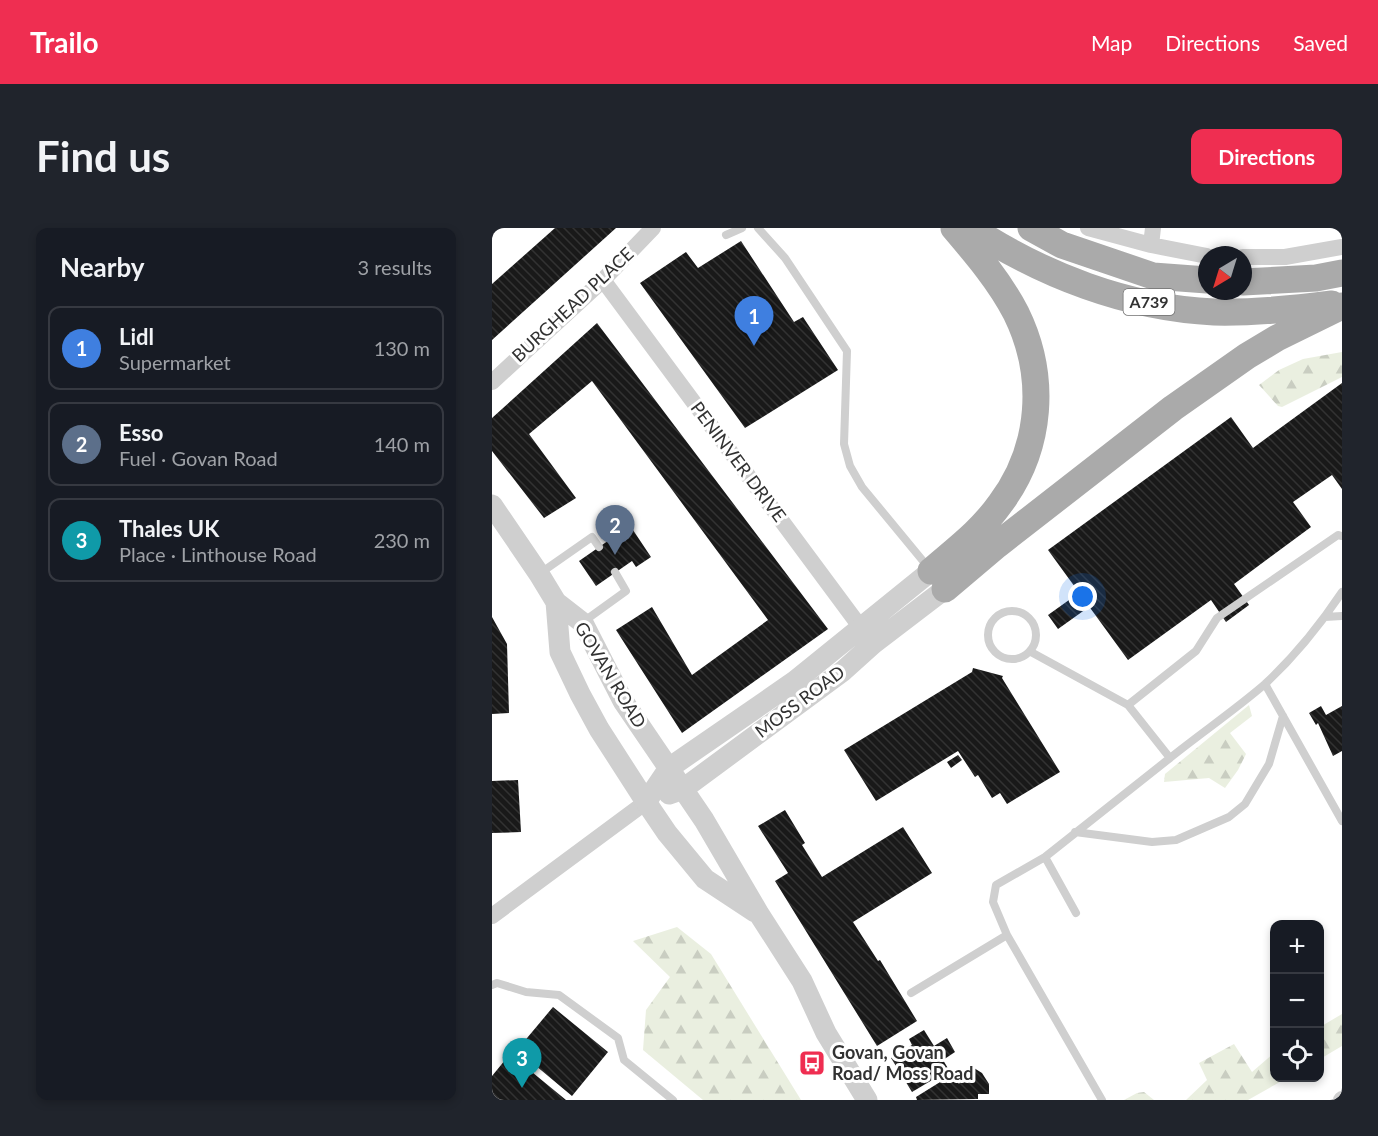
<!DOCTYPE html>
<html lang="en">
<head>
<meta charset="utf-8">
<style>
	:root { --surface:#171b24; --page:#20242c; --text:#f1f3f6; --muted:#9ea1a6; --line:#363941; --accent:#ef2e51 }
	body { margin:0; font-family:Lato,sans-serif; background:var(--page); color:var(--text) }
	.controls { position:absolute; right:18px; bottom:18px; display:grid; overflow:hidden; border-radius:12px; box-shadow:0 3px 9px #0003 }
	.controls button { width:54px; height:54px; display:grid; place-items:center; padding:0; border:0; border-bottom:2px solid var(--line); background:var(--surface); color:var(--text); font:30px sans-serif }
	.compass { position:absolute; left:706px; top:18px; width:54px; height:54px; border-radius:50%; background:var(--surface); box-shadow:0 3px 9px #0003; rotate:218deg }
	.you { position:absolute; left:591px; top:369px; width:21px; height:21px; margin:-15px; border:4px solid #fff; border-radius:50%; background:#1a73e8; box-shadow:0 0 0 9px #1a73e833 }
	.badge { display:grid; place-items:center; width:39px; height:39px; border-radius:50%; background:var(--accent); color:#fff; font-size:20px; font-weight:700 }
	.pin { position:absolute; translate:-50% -50px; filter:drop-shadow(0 2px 3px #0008) }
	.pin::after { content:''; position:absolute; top:32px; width:21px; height:18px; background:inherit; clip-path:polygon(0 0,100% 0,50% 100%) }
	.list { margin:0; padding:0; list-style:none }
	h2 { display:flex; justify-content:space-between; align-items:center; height:78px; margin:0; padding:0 24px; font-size:26px }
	h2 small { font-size:20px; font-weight:400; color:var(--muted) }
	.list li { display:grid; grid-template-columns:39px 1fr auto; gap:18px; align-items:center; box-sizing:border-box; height:84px; margin:0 12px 12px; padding:0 12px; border:2px solid var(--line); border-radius:12px }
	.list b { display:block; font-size:22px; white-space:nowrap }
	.list p { margin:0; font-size:20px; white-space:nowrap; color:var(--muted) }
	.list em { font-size:20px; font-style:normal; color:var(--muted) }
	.icon { flex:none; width:33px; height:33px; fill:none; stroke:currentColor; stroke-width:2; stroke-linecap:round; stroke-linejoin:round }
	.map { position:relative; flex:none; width:850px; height:872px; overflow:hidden; border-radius:12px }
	header { display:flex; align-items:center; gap:36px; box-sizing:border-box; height:84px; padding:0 30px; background:var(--accent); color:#fff }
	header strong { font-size:28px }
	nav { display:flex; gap:33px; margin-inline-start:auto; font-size:21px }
	.intro { display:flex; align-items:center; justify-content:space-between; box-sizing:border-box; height:144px; padding:0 36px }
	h1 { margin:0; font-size:42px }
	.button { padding:15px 27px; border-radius:12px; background:var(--accent); color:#fff; font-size:21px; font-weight:700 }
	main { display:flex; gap:36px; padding:0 36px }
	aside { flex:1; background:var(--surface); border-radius:12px; box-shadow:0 3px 9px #0003 }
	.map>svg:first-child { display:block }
	.forest { fill:url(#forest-firs) }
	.building { fill:url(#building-back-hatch) }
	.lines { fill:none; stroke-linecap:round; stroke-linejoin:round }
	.service { stroke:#cfcfcf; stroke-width:8 }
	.minor { stroke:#cfcfcf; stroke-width:16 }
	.tertiary { stroke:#cfcfcf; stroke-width:21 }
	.primary { stroke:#aaa; stroke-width:27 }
	.labels { text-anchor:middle; stroke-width:6; stroke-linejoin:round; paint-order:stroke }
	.shield { fill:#fff; stroke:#707070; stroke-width:1.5 }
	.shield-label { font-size:16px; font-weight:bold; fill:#323232 }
	.street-label { font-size:18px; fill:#323232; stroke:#fff }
	.poi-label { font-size:18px; font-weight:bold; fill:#323232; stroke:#fff; text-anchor:start }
</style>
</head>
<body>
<header>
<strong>Trailo</strong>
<nav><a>Map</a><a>Directions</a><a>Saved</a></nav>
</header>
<div class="intro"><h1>Find us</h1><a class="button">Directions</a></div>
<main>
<aside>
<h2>Nearby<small>3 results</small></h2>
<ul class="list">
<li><span class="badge" style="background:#3f7fe0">1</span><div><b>Lidl</b><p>Supermarket</p></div><em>130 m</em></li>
<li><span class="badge" style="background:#5c6f8a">2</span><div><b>Esso</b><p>Fuel · Govan Road</p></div><em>140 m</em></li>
<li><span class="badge" style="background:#0f9aa8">3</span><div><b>Thales UK</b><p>Place · Linthouse Road</p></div><em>230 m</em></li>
</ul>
</aside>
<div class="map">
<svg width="850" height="872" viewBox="0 0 850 872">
	<defs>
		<pattern id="forest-firs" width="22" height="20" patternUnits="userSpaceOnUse" patternTransform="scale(1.5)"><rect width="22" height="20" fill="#eaefe0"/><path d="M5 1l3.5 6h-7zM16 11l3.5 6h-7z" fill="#c9cdc1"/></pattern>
		<pattern id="building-back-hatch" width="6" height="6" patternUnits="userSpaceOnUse" patternTransform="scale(1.5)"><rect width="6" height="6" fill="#191919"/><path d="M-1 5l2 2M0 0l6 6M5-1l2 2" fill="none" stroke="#323232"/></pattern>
	</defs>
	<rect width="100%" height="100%" fill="#fff"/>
	<!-- forest -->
	<path class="forest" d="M850 124V149L790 179 786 178 767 157 787 142 811 131Z
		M757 477 760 488 738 505 754 526 746 542 733 560 717 550 672 554 673 546Z
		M185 699 219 726 309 872H211L151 822 154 782 178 749 141 713Z
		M850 786V818L828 831V799Z
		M742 816 760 844 782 825V850H795L756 872H694L715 852 707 835Z
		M652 864 662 872H632L645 865Z"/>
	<!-- building -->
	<path class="building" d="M63 0H124L0 112V56Z
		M249 13 302 94 311 89 346 142 253 200 148 55 194 24 206 40Z
		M105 95 336 401 190 505 124 402 160 379 200 447 276 392 100 153 37 206 84 270 52 290 0 223V190Z
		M850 155V261L840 247 801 274 819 299 742 356 757 377 734 394 719 372 636 432 556 322 739 189 761 220Z
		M135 293 159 329 144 339 140 333 104 358 87 333 123 308 120 304Z
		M584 367 594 381 566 401 556 387Z
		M0 389 15 416 17 485 0 486Z
		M481 440 511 448 510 450 568 544 515 576 508 565 500 570 486 547 483 549 466 523 384 573 352 522 480 444Z
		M829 478 834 487 850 478V523L841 528 826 495 824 497 817 485Z
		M466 527 470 532 459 540 455 534Z
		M26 552 29 604 0 605V553Z
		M293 582 313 615 310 617 330 649 411 599 440 645 361 694 386 733 388 732 425 793 385 818 283 653 296 645 266 598Z
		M61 779 116 824 80 868 25 822Z
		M432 802 442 818 455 810 463 824 451 832 457 842 420 864 399 830 420 817 417 811Z
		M18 826 74 872H0V848Z
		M482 840 490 845 497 856V866H486V871L425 872 424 869 461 846 467 856 471 847 476 850Z"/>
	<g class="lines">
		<!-- service -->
		<path class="service" d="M266 0 293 30 355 123 352 216 358 238 370 259 436 339
			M234 7 250 0
			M47 346 100 309 107 319
			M496 407a24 24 0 1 1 48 0a24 24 0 1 1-48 0Z
			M833 389 850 388
			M91 394 134 363 123 344
			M539 424 636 477 678 530 553 629 504 657 501 674 515 707 610 872
			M773 456 850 593
			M636 477 704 423 725 390 846 307 850 308
			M678 530C709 505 743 482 773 456 802 429 828 397 850 364
			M583 604 660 614 684 612 737 589 753 576 777 536 791 488
			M553 629 584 685
			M0 757 5 755 34 764 67 767 126 810 132 832 181 872
			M419 765 515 707"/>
		<!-- minor -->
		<path class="minor" d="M596 0 659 17 715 28
			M659 17 661 0
			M751 29H793L850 19
			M111 52 375 408
			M0 154 111 52 161 0
			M0 688 154 574
			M849 872 850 871"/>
		<!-- tertiary -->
		<path class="tertiary" d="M0 277 47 346 64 374 91 395 131 473 212 592 267 686 310 753 334 805 375 872
			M64 374 68 424 88 466 107 501 154 574 175 605 213 651 263 684
			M177 566 191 561 351 443 381 416 453 361
			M154 574 177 540 303 453 439 343"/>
		<!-- primary -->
		<path class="primary" d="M479 0C550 47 636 80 722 84 761 85 801 81 840 76
			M539 0 570 17 661 48 715 52
			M751 54 824 50 850 45
			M439 343C463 322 489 303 508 276 550 220 555 148 524 85 508 54 485 27 462 0
			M453 361 505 317 681 180 755 128 785 110 850 78"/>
	</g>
	<!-- icons -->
	<defs>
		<symbol id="bus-square" viewBox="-11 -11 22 22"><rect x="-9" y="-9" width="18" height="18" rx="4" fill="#ef2e51" stroke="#fff"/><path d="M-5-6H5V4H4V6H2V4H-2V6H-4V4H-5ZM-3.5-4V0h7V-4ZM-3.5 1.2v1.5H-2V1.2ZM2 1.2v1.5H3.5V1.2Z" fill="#fff"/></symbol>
	</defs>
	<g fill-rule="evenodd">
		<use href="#bus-square" x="305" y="820" width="30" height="30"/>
	</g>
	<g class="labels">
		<!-- shield labels -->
		<rect class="shield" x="631.5" y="61" width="51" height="26" rx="4.5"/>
		<g class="shield-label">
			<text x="657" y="80">A739</text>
		</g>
		<!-- street labels -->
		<g class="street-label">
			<text transform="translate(81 77) rotate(-43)" y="6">BURGHEAD PLACE</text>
			<text transform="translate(246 234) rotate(53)" y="6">PENINVER DRIVE</text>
			<text transform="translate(118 447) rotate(59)" y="6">GOVAN ROAD</text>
			<text transform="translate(308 474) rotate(-37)" y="6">MOSS ROAD</text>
		</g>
		<!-- poi labels -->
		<g class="poi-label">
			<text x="340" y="831">Govan, Govan<tspan x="340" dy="21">Road/ Moss Road</tspan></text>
		</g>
	</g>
</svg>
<div class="controls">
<button>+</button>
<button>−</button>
<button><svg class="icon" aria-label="locate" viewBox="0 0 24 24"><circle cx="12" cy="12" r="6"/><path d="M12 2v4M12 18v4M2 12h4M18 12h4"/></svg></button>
</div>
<svg class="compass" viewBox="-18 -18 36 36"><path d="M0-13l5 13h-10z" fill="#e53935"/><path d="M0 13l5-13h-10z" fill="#9ea1a6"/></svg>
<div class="you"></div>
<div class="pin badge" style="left:262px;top:118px;background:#3f7fe0">1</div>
<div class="pin badge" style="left:123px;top:327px;background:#5c6f8a">2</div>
<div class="pin badge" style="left:30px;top:860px;background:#0f9aa8">3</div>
</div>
</main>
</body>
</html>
